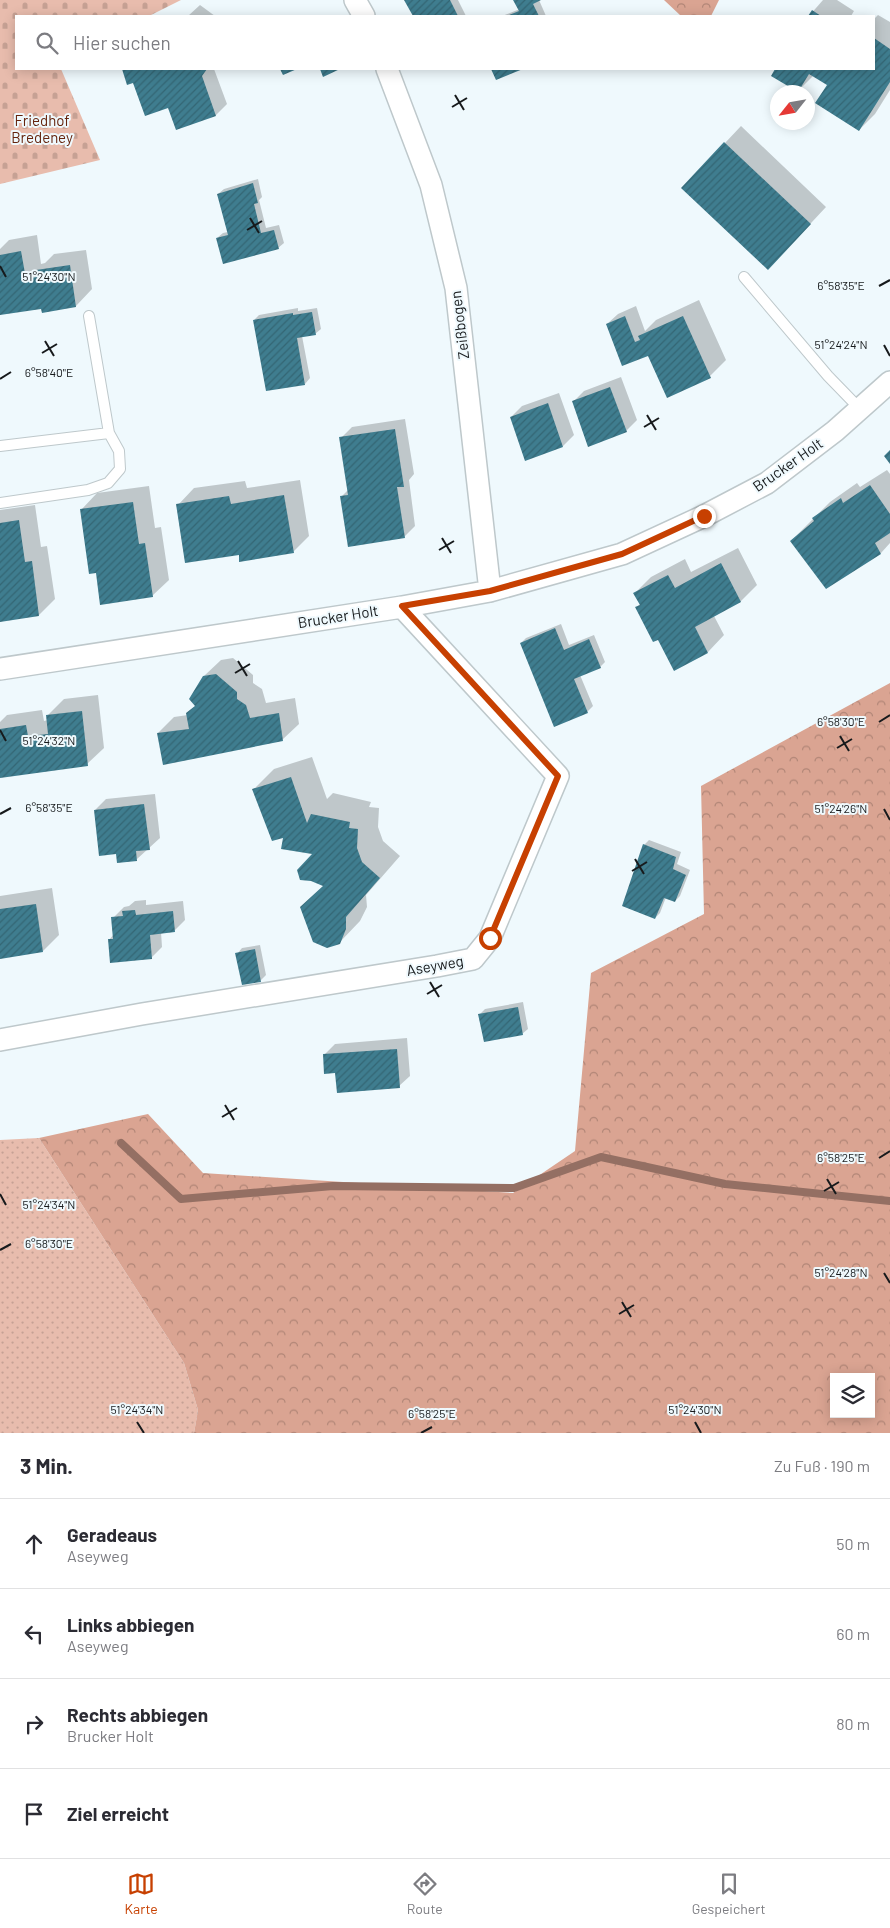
<!DOCTYPE html>
<html lang="de">
<head>
<meta charset="utf-8">
<style>
	:root { --surface:#fff; --page:#f2f2f3; --text:#2b2b33; --muted:#7c7c81; --line:#e1e1e2; --accent:#c74001 }
	body { margin:0; font-family:Barlow,sans-serif; background:var(--page); color:var(--text) }
	.controls { position:absolute; right:15px; bottom:15px; display:grid; overflow:hidden; border-radius:0px; box-shadow:0 2px 12px #0003 }
	.controls button { width:45px; height:45px; display:grid; place-items:center; padding:0; border:0; border-bottom:1px solid var(--line); background:var(--surface); color:var(--text); font:25px sans-serif }
	.compass { position:absolute; left:770px; top:85px; width:45px; height:45px; border-radius:50%; background:var(--surface); box-shadow:0 2px 12px #0003; rotate:239deg }
	.stop { position:absolute; width:15px; height:15px; margin:-11px; border:4px solid #c74001; border-radius:50%; background:#fff }
	.stop.end { background:#c74001; border-color:#fff; box-shadow:0 1px 5px #0008 }
	.list { margin:0; padding:0; list-style:none }
	h2 { display:flex; justify-content:space-between; align-items:center; height:65px; margin:0; padding:0 20px; font-size:21px }
	h2 small { font-size:16px; font-weight:400; color:var(--muted) }
	.list li { display:grid; grid-template-columns:32px 1fr auto; gap:15px; align-items:center; box-sizing:border-box; height:90px; padding:0 20px; border-top:1px solid var(--line) }
	.list b { display:block; font-size:19px; white-space:nowrap }
	.list p { margin:0; font-size:16px; white-space:nowrap; color:var(--muted) }
	.list em { font-size:16px; font-style:normal; color:var(--muted) }
	.icon { flex:none; width:28px; height:28px; fill:none; stroke:currentColor; stroke-width:2; stroke-linecap:round; stroke-linejoin:round }
	.map { position:relative; flex:none; width:890px; height:1433px; overflow:hidden }
	.search { position:absolute; background:var(--surface); box-shadow:0 2px 12px #0003; left:15px; right:15px; top:15px; height:55px; display:flex; align-items:center; gap:12px; box-sizing:border-box; padding:0 18px; border-radius:0px; color:var(--muted); font-size:19px }
	.sheet { height:425px; background:var(--surface) }
	nav { display:flex; justify-content:space-around; align-items:center; box-sizing:border-box; height:70px; border-top:1px solid var(--line); background:var(--surface); font-size:14px; color:var(--muted) }
	nav a { display:grid; justify-items:center; gap:2px }
	nav .on { color:var(--accent) }
	.map>svg:first-child { display:block }
	.grass { fill:url(#grass-dots) }
	.forest { fill:url(#forest-crowns); fill-rule:evenodd }
	.cemetery { fill:url(#cemetery-stones) }
	.shadow { fill:#0003 }
	.lines { fill:none; stroke-linecap:round; stroke-linejoin:round }
	.stream { stroke:#946f63; stroke-width:8 }
	.building { fill:url(#building-hatch) }
	.service-casing { stroke:#bec8cb; stroke-width:12 }
	.minor-casing { stroke:#bec8cb; stroke-width:24 }
	.service { stroke:#fff; stroke-width:10 }
	.minor { stroke:#fff; stroke-width:21 }
	.route { stroke:#c74001; stroke-width:6 }
	.ticks { fill:none; stroke:#171a1c; stroke-width:2 }
	.labels { text-anchor:middle; stroke-width:4; stroke-linejoin:round; paint-order:stroke }
	.park-label { font-size:15px; fill:#65240d; stroke:#eff9fd }
	.street-label { font-size:15px; fill:#171a1c; stroke:#eff9fd }
	.ticks-label { font-size:12px; text-anchor:middle; fill:#171a1c; stroke:#eff9fd; stroke-width:4; stroke-linejoin:round; paint-order:stroke }
</style>
</head>
<body>
<div class="map">
<svg width="890" height="1433" viewBox="0 0 890 1433">
	<defs>
		<pattern id="grass-dots" width="8" height="8" patternUnits="userSpaceOnUse" patternTransform="scale(1.25)"><rect width="8" height="8" fill="#e8bcad"/><path d="M2 2h.1M6 6h.1" fill="none" stroke="#c6a194" stroke-width="1.8" stroke-linecap="round"/></pattern>
		<pattern id="forest-crowns" width="20" height="18" patternUnits="userSpaceOnUse" patternTransform="scale(1.25)"><rect width="20" height="18" fill="#daa492"/><path d="M2 6a3 3 0 1 1 6 0M12 15a3 3 0 1 1 6 0" fill="none" stroke="#b08576"/></pattern>
		<pattern id="cemetery-stones" width="16" height="16" patternUnits="userSpaceOnUse" patternTransform="scale(1.25)"><rect width="16" height="16" fill="#e8bcad"/><path d="M2 7V4a2 2 0 0 1 4 0v3zM10 15v-3a2 2 0 0 1 4 0v3z" fill="#c6a194"/></pattern>
		<pattern id="building-hatch" width="6" height="6" patternUnits="userSpaceOnUse" patternTransform="scale(1.25)"><rect width="6" height="6" fill="#3f7d8f"/><path d="M-1 1l2-2M0 6l6-6M5 7l2-2" fill="none" stroke="#346674"/></pattern>
	</defs>
	<rect width="100%" height="100%" fill="#eff9fd"/>
	<!-- grass -->
	<path class="grass" d="M39 1138 184 1363 198 1410 194 1433H0V1140Z"/>
	<!-- forest -->
	<path class="forest" d="M664 0H719L711 16H681Z
		M890 683V1433H194L198 1410 184 1363 39 1138 148 1114 203 1173 513 1193 575 1151 591 973 704 914 701 786ZM834 1377H871V1414H834Z"/>
	<!-- cemetery -->
	<path class="cemetery" d="M0 0H181L149 16H16V69H61L100 160 0 184Z"/>
	<!-- shadow -->
	<path class="shadow" d="M406 0H458L466 16H414Z
		M515 0H539L546 16H502L520 9Z
		M823 0H837L854 11 851 16H809Z
		M200 5 215 16H188Z
		M878 15 890 22V90L875 114 859 130 829 84 814 75 798 91 773 75 777 69H874V19Z
		M123 69H214L227 104 216 115 177 129 169 106 134 81 128 83Z
		M741 126 826 207 784 252 725 143Z
		M258 179 262 197 259 200 266 228 279 225 284 243 278 248 217 238 223 233 228 232 218 194 224 189Z
		M37 235 41 264 45 263 54 254 86 250 92 289 76 306 0 307V249L9 240Z
		M699 300 726 360 710 376 648 354 607 324 618 314 636 306 645 331 656 320Z
		M298 308V311L317 308 321 329 315 334 302 336 310 378 305 384 254 320 259 315Z
		M621 377 637 420 626 431 573 402 584 391Z
		M559 393 574 435 563 446 526 459 511 417 522 406Z
		M405 419 414 474 409 480 415 526 404 537 342 496 348 490 341 438 352 427Z
		M887 470 890 474V543L881 553 826 587 791 541 830 502 857 483 860 487Z
		M300 480 309 536 293 552 240 554 178 505 194 488 245 481 247 488Z
		M149 486 155 528 161 527 169 580 152 596 97 572 81 510 97 493Z
		M35 505 41 547 47 546 55 599 39 615 0 620V510Z
		M738 548 757 585 741 601 714 616 724 635 708 652 674 669 658 638 636 608 640 604 635 593 651 577 685 559 691 572Z
		M561 624 569 645 594 635 605 662 600 667 580 675 593 706 587 712 521 643 526 638Z
		M233 658 253 675V683L262 689 266 703 295 698 299 724 282 740 158 733 174 717 188 715 196 705 204 676 221 660Z
		M98 695 104 748 87 764 0 776V722L7 715 42 710 44 721 48 720V715L64 699Z
		M312 757 327 799 333 793 371 802 369 807 379 808 378 827 383 841 400 856 366 895 367 907 360 921 339 943 315 853 284 837 253 790 274 769Z
		M155 794 160 838 137 859 117 853 95 810 106 799Z
		M649 840 681 852 677 864 690 870 680 896 675 901 666 897 660 913 655 918 644 845Z
		M52 888 59 935 43 951 0 958V896Z
		M146 900V905L183 901 185 920 174 931 161 932 162 947 151 958 109 940 114 934 113 918 124 907 129 906 135 901Z
		M260 945 266 975 260 981 237 954 242 948Z
		M523 1002 528 1029 522 1034 480 1014 485 1009Z
		M407 1038 410 1076 399 1086 336 1072 324 1055 335 1044Z"/>
	<g class="lines">
		<!-- stream -->
		<path class="stream" d="M121 1143 181 1199 333 1186 514 1188 601 1157 725 1184 890 1201"/>
	</g>
	<!-- building -->
	<path class="building" d="M404 0H450L458 16H413Z
		M513 0H541L533 4 539 16H507L519 11Z
		M812 10 821 16H808Z
		M874 38 890 49V82L859 131 815 103 827 85 809 74 798 92 771 76 775 69H874Z
		M122 69H207L202 76 216 116 176 130 168 108 145 116 133 83 127 85Z
		M280 69H297L283 75Z
		M320 69H340L323 77Z
		M491 69H523L496 80Z
		M724 142 811 224 768 270 681 188Z
		M253 183 258 203 254 204 261 233 274 230 279 249 223 264 216 238 228 235 217 194Z
		M21 251 26 279 37 277 36 270 70 265 76 307 42 313 41 309 0 315V255Z
		M312 312 316 335 297 338 305 385 266 391 253 320 293 313V315Z
		M625 316 635 342 640 340 638 336 683 316 711 378 667 398 648 356 622 366 606 324Z
		M610 387 627 432 588 447 572 401Z
		M548 403 563 447 525 461 510 417Z
		M395 429 404 487H397L405 538 348 547 340 496 348 495 339 437Z
		M890 450V464L884 456Z
		M870 485 890 514V533L875 543 881 554 826 589 790 541 814 521 812 518 841 498 843 503Z
		M284 495 294 553 239 562V555L185 563 176 504 229 496 231 504Z
		M133 502 139 544 145 543 153 597 100 605 96 573 89 574 80 509Z
		M19 520 25 562 32 561 39 616 0 622V523Z
		M721 563 741 602 695 627 708 653 674 671 658 640 653 642 635 607 640 605 633 593 668 575 675 588Z
		M555 628 564 650 589 639 601 668 574 679 588 713 554 727 520 643Z
		M216 674 237 692V699L246 705 250 718 279 713 283 741 163 765 157 733 189 729 186 713 195 706 189 699 203 676Z
		M82 711 88 766 0 778V729L26 725 28 736 48 734 46 715Z
		M291 777 307 823 311 814 350 822 349 828 358 829 357 848 362 862 380 878 346 917V929L340 944 327 948 313 942 300 907 323 886 311 881 300 880 297 870 312 854 281 849 283 838 272 841 252 789Z
		M144 804 150 850 136 851 137 861 117 863 116 854 99 856 94 810Z
		M643 844 676 857 673 869 686 875 675 902 664 898 655 919 622 906Z
		M36 904 43 952 0 959V909Z
		M135 910 136 915 173 911 175 932 150 935 152 959 110 963 108 939H113L111 917 123 916 122 911Z
		M255 949 261 982 242 985 235 953Z
		M518 1007 523 1035 484 1042 478 1014Z
		M397 1049 400 1088 337 1093 335 1073 324 1074 323 1054Z"/>
	<g class="lines">
		<defs>
			<path id="service" d="M744 277 828 376 861 410
				M0 446 109 433
				M0 503 88 490 108 483 120 469 119 451 109 433 89 316"/>
			<path id="minor" d="M355 0 364 16
				M387 69 431 185 456 288 490 591
				M0 669 402 607 490 591 622 554 704 516 767 483 835 431 890 382
				M0 1040 142 1014 437 966 473 959 490 938 558 776 402 607"/>
		</defs>
		<!-- service casing -->
		<use href="#service" class="service-casing"/>
		<!-- minor casing -->
		<use href="#minor" class="minor-casing"/>
		<!-- service -->
		<use href="#service" class="service"/>
		<!-- minor -->
		<use href="#minor" class="minor"/>
	</g>
	<g class="lines">
		<!-- route -->
		<path class="route" d="M490 938 558 776 402 606 490 591 622 554 704 516"/>
	</g>
	<!-- ticks -->
	<path class="ticks" d="M455 95 464 110M452 107 467 98M250 218 259 233M247 230 262 221M0 266 6 277M879 286 890 280M45 341 54 356M884 345 890 356M42 353 57 344M0 379 11 372M647 415 656 430M644 427 659 418M442 538 451 553M439 550 454 541M238 661 247 676M235 673 250 664M879 722 890 715M0 730 6 741M840 736 849 751M837 748 852 739M884 809 890 820M0 814 11 808M635 859 644 874M632 871 647 862M430 982 439 997M427 994 442 985M225 1105 234 1120M222 1117 237 1108M879 1158 890 1151M827 1179 836 1194M824 1191 839 1182M0 1194 6 1205M0 1250 11 1244M884 1273 890 1283M622 1302 631 1317M619 1314 634 1305M137 1422 144 1433M695 1422 701 1433M421 1433 432 1427"/>
	<g class="labels">
		<!-- park labels -->
		<g class="park-label">
			<text x="42" y="126">Friedhof<tspan x="42" dy="17">Bredeney</tspan></text>
		</g>
		<!-- street labels -->
		<g class="street-label">
			<text transform="translate(460 325) rotate(-97)" y="5">Zeißbogen</text>
			<text transform="translate(788 465) rotate(-35)" y="5">Brucker Holt</text>
			<text transform="translate(338 617) rotate(-9)" y="5">Brucker Holt</text>
			<text transform="translate(435 966) rotate(-10)" y="5">Aseyweg</text>
		</g>
	</g>
	<g class="ticks-label">
		<text x="49" y="281">51°24'30"N</text>
		<text x="841" y="290">6°58'35"E</text>
		<text x="841" y="349">51°24'24"N</text>
		<text x="49" y="377">6°58'40"E</text>
		<text x="841" y="726">6°58'30"E</text>
		<text x="49" y="745">51°24'32"N</text>
		<text x="49" y="812">6°58'35"E</text>
		<text x="841" y="813">51°24'26"N</text>
		<text x="841" y="1162">6°58'25"E</text>
		<text x="49" y="1209">51°24'34"N</text>
		<text x="49" y="1248">6°58'30"E</text>
		<text x="841" y="1277">51°24'28"N</text>
		<text x="137" y="1414">51°24'34"N</text>
		<text x="695" y="1414">51°24'30"N</text>
		<text x="432" y="1418">6°58'25"E</text>
	</g>
</svg>
<div class="controls">
<button><svg class="icon" aria-label="layers" viewBox="0 0 24 24"><path d="M12 4l9 5-9 5-9-5zM3 14l9 5 9-5"/></svg></button>
</div>
<svg class="compass" viewBox="-18 -18 36 36"><path d="M0-13l5 13h-10z" fill="#e53935"/><path d="M0 13l5-13h-10z" fill="#7c7c81"/></svg>
<div class="stop" style="left:490px;top:938px"></div>
<div class="stop end" style="left:704px;top:516px"></div>
<div class="search"><svg class="icon" aria-label="search" viewBox="0 0 24 24"><circle cx="10" cy="10" r="6"/><path d="M15 15l6 6"/></svg>Hier suchen</div>
</div>
<section class="sheet">
<h2>3 Min.<small>Zu Fuß · 190 m</small></h2>
<ul class="list">
<li><svg class="icon" aria-label="ahead" viewBox="0 0 24 24"><path d="M12 20V5M6 11l6-6 6 6"/></svg><div><b>Geradeaus</b><p>Aseyweg</p></div><em>50 m</em></li>
<li><svg class="icon" aria-label="left" viewBox="0 0 24 24"><path d="M17 20v-9H6M10 6l-5 5 5 5"/></svg><div><b>Links abbiegen</b><p>Aseyweg</p></div><em>60 m</em></li>
<li><svg class="icon" aria-label="right" viewBox="0 0 24 24"><path d="M7 20v-9h11M14 6l5 5-5 5"/></svg><div><b>Rechts abbiegen</b><p>Brucker Holt</p></div><em>80 m</em></li>
<li><svg class="icon" aria-label="arrive" viewBox="0 0 24 24"><path d="M6 21V4h12l-3 4 3 4H6"/></svg><div><b>Ziel erreicht</b></div></li>
</ul>
</section>
<nav>
<a class="on"><svg class="icon" aria-label="map" viewBox="0 0 24 24"><path d="M3 6l6-2 6 2 6-2v14l-6 2-6-2-6 2zM9 4v14M15 6v14"/></svg>Karte</a>
<a><svg class="icon" aria-label="directions" viewBox="0 0 24 24"><path d="M12 3l9 9-9 9-9-9zM9 14v-3h6M13 9l2 2-2 2"/></svg>Route</a>
<a><svg class="icon" aria-label="saved" viewBox="0 0 24 24"><path d="M7 4h10v16l-5-4-5 4z"/></svg>Gespeichert</a>
</nav>
</body>
</html>
